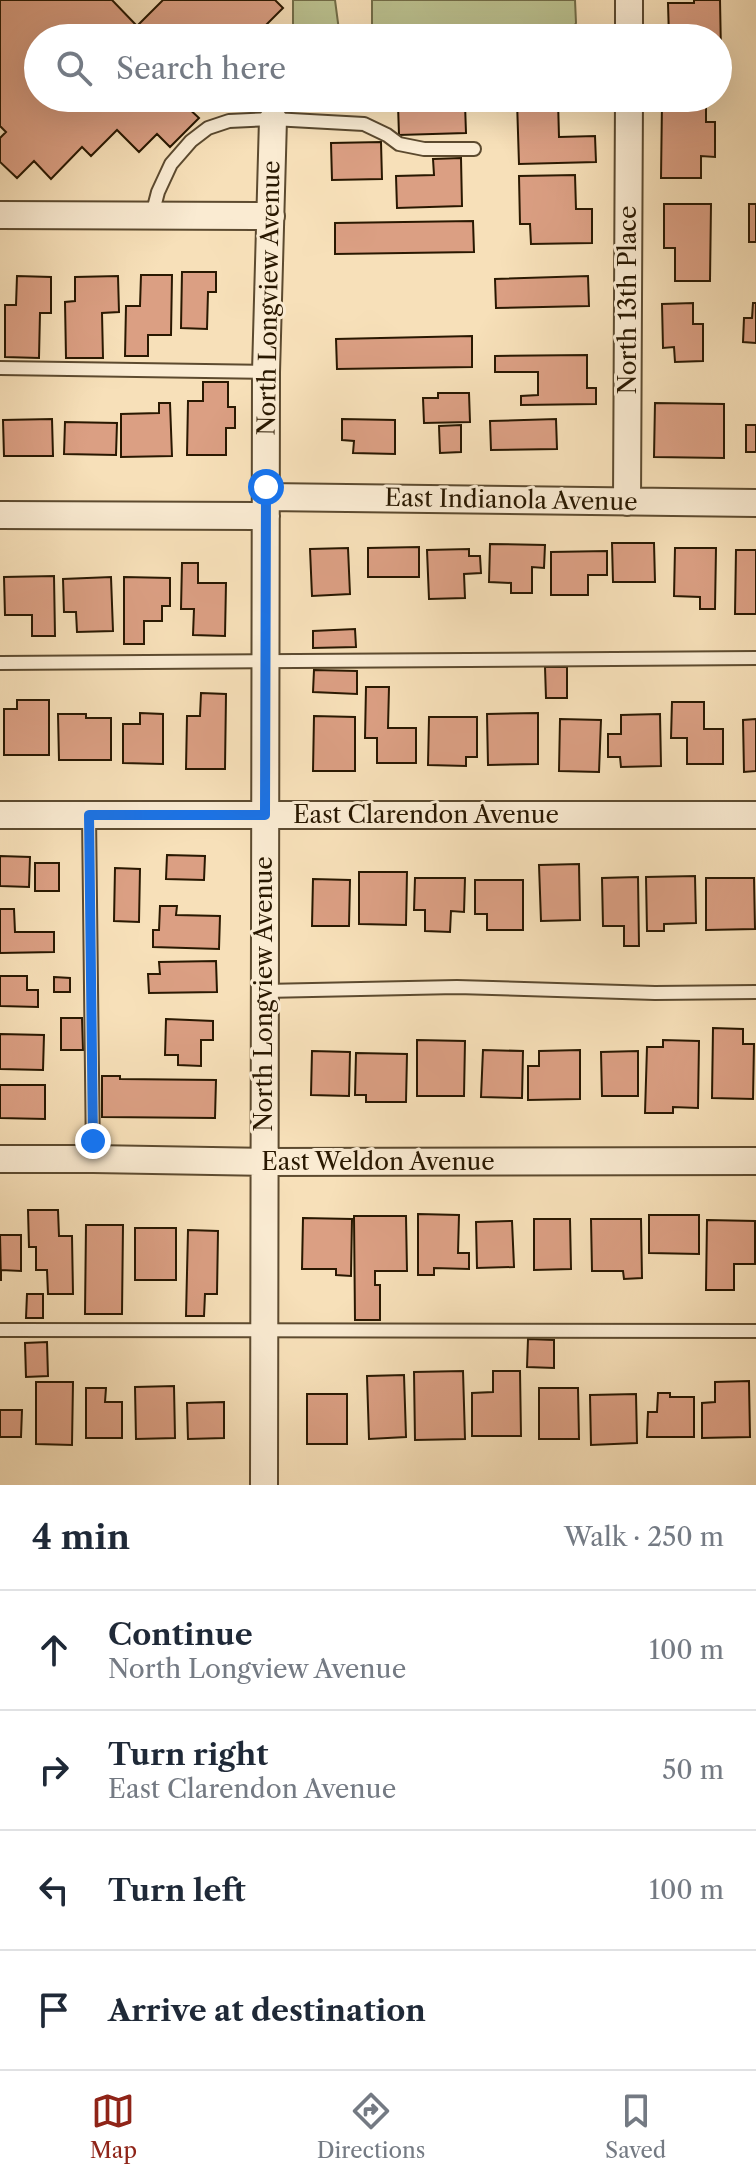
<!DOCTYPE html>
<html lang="en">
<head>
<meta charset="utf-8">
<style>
	:root { --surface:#fff; --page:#f6f6f7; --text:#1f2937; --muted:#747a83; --line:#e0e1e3; --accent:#8f2418 }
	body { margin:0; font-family:"Libre Caslon Text",serif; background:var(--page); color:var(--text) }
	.stop { position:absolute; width:24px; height:24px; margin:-18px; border:6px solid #1a73e8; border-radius:50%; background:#fff }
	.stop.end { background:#1a73e8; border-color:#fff; box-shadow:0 2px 8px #0008 }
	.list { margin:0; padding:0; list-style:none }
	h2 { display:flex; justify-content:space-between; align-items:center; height:104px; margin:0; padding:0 32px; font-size:34px }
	h2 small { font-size:26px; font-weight:400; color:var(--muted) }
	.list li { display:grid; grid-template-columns:52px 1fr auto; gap:24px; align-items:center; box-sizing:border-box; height:120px; padding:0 32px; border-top:2px solid var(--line) }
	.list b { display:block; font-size:30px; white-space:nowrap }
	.list p { margin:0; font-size:26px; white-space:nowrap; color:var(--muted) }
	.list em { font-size:26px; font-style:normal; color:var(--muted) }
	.icon { flex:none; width:44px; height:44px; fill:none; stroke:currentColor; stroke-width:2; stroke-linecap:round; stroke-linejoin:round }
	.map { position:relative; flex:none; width:756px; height:1485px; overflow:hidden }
	.search { position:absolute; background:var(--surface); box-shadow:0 8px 32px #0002; left:24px; right:24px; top:24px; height:88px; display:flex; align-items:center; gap:20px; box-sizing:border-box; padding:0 28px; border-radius:44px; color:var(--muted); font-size:30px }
	.sheet { height:584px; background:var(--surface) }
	nav { display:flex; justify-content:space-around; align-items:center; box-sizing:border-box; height:112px; border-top:2px solid var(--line); background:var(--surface); font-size:22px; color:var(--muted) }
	nav a { display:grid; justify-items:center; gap:4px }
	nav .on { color:var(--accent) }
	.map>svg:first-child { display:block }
	.green { fill:#bcc290; stroke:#726d48; stroke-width:2 }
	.building { fill:#db9f83; stroke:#291801; stroke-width:2 }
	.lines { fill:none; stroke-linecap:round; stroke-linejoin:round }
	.lane-casing { stroke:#5c4a2f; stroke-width:16 }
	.street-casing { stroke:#5c4a2f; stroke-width:30 }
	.lane { stroke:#faebd2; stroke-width:12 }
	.street { stroke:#faebd2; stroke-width:26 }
	.route { stroke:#1a73e8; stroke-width:10 }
	.labels { text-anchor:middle; stroke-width:6; stroke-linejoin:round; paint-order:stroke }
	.street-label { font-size:24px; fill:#291801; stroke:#faebd2 }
</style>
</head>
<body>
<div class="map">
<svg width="756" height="1485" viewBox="0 0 756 1485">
	<rect width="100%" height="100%" fill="#f7e0b9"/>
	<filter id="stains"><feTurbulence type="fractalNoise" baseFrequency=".0025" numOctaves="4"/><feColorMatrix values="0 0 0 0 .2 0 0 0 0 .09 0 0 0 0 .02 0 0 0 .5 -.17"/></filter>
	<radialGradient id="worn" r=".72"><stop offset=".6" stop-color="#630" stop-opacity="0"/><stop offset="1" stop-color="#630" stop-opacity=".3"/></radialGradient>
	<!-- green -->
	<path class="green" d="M293 0H335L340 38H293Z
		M372 0H575L576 23 567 38H372Z"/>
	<!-- building -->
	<path class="building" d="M0 0H112L137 26 163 0H275L283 8 258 33 263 38H38V98H193L185 105 199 118 170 147 157 134 139 152 117 130 91 156 82 147 51 179 34 161 17 178 0 162V138L6 132 0 126Z
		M694 0H720L721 53H718V38H669L668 3H694Z
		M558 100 559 137 595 136 596 162 519 164 517 101Z
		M662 103 706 104V122H715V157L701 156V178H661Z
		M465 104 466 133 399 135 398 105Z
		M381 142 382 179 332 180 331 143Z
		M461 158 462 206 397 208 396 176 434 175 433 159Z
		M575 175 576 209H592V243L531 244 530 224H520L519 176Z
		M664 204H711L710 281H675V248H664Z
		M749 204H756V242H749Z
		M473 221 474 252 335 254V223Z
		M182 272H216V292H208L207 329 181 328Z
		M141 275H172L171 335H148V356H125L126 306H140Z
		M17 276 51 277V313H40L39 358 5 357V305H16Z
		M118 276 119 312 102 313 103 358H66L65 302 75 301V277Z
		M588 276 589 306 496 308 495 279Z
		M693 303V324H703V361L675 362 674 347 663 348 662 304Z
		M753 303H756V343L743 342 744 318H752Z
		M472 336V367L337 369 336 339Z
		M587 355V388H596V404L521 405V396L538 395V372H495V356Z
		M203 382H228V407H235V428H226V455H187L188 401H203Z
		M438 393H469L470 422 424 423 423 398H438Z
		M159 403H170L172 456 121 457V414L159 413Z
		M655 403 724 404V458L654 457Z
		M52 419 53 456H4L3 420Z
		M342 419 395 420V454L353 453 354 441 342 440Z
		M556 419 557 449 491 450 490 421Z
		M65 422 117 423 116 455 64 454Z
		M461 425V452L440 453 439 426Z
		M746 425H756V452H746Z
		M612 543H654L655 582H613Z
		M490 544 545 545 544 568 532 567V593H511V583L489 582Z
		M419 547V577H368V548Z
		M348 548 350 594 312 596 310 549Z
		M675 548H716L715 609H700V597L674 596Z
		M469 549V556H480L481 573 464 574 465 598 429 599 427 550Z
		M736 550H756V614H735Z
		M607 551V575H588V595H551V552Z
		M182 563H198V583H226L225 636 193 635 194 609H181Z
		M54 576 55 636H32V615H5L4 577Z
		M111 577 113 631 77 632 76 612H64L63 579Z
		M124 577 170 578V606H162V621H144V644H124Z
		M355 629 356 647 313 648V631Z
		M545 667H567V698H546Z
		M314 670 357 671V694L313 692Z
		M366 687H389L388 728H416V763H377V738H365Z
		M201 693 226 694 225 769H186L187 716H200Z
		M17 700H49V755H4V709H17Z
		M672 702H704V729H723V764H687V738H671Z
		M140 713 163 714V764L123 763V724H140Z
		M538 713V764L488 765 487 714Z
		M58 714H86V718H111V760H59Z
		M660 714 661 766 621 767 620 757H608V734H621V715Z
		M314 716 355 717V771H313Z
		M429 717H477V757H466V766L428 765Z
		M560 719 601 720 599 772 559 771Z
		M756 719V771L744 772 743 720Z
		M167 855 205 856 204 880 166 879Z
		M0 856 30 857 29 887 0 886Z
		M35 863H59V891H35Z
		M579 864 580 920 541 921 539 865Z
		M115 868 140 869 139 922 114 921Z
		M359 872H407L406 925 359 924Z
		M695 876 696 923 664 924V931H647L646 877Z
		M638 877 639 946H624V926H603L602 878Z
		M415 878H465L464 912 451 911 450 932 425 931V910H414Z
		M706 878H754L755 929 706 930Z
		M313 879 350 880 349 926H312Z
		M475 880H523V930H487V914H475Z
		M160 906H177L176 915 220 916 219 949 153 947V930H159Z
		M0 909H14L15 932H54V952L0 953Z
		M216 961 217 992 149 993 148 974H160L159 962Z
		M0 976H27V990H38V1007L0 1006Z
		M54 977 70 978V992H54Z
		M61 1018H82L83 1050H61Z
		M166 1019 213 1021V1040H201V1066L178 1065V1055H165Z
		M713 1028 743 1029V1044H754L753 1099 712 1098Z
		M0 1034 44 1035 43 1070 0 1069Z
		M417 1040 465 1041 464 1096H417Z
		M663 1040 699 1041 698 1108 673 1107V1113H645L647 1047H663Z
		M483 1050 523 1051 522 1098 481 1097Z
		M580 1050V1099L528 1100V1066H539V1051Z
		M312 1051 350 1052 349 1096 311 1095Z
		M638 1051V1096H602L601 1052Z
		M356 1053 407 1054 406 1102H366V1095H355Z
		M102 1076H120V1079L216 1080 215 1118 102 1117Z
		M0 1085H45V1119L0 1118Z
		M28 1210H58L59 1236H72L73 1294H48L47 1270H36V1247H29Z
		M418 1214 459 1215 458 1253H469V1269L434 1268V1275H418Z
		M649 1215H699V1254L649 1253Z
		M354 1216H406L407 1271H375V1285H380V1320H355Z
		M303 1218 352 1219 351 1276 336 1275V1269H302Z
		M534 1219H570L571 1269 534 1270Z
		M591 1219H641L642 1278 624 1279 623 1271H592Z
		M707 1220 755 1221V1264H734V1290H706Z
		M512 1221 514 1267 477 1268 476 1222Z
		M86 1225H123L122 1314H85Z
		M135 1228H176V1280H135Z
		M188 1230 218 1231 217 1294H205L204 1316H186Z
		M0 1235H21V1271L1 1270V1281Z
		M27 1294H43V1318H26Z
		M528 1339 554 1340V1368L527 1367Z
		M47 1342 48 1376 26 1377 25 1343Z
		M463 1371 465 1439 415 1440 414 1372Z
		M493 1371H520L521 1436H472V1393L493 1392Z
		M404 1375 406 1437 369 1439 367 1376Z
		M749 1381 750 1437 702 1438V1403L715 1402V1382Z
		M36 1382H73L72 1445 36 1444Z
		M174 1386 175 1438 136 1439 135 1387Z
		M86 1388H106L105 1402H122V1438H86Z
		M539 1388H578L579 1439H539Z
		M658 1393H670V1397H694V1437H647L648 1412H657Z
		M307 1394H347V1444H307Z
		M636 1394 637 1443 591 1445 590 1395Z
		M224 1402V1438L188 1439 187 1403Z
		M0 1410H22L21 1437H0Z"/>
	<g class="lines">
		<defs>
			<path id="lane" d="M152 215 158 192 171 164 191 141 208 128 229 121 273 119 364 124 387 135 399 144 424 149H474
				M0 368 266 372
				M0 663 756 658
				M89 815 93 1159
				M264 991 457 987 655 993 756 992
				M0 1330 756 1331"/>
			<path id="street" d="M629 38V0
				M0 215 271 216
				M266 497 756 503
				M627 502 629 98
				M0 515 266 516
				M0 815H756
				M0 1159H93L264 1162 756 1161
				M264 1485 266 372 273 119"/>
		</defs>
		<!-- lane casing -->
		<use href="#lane" class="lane-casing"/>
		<!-- street casing -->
		<use href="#street" class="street-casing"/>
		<!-- lane -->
		<use href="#lane" class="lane"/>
		<!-- street -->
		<use href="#street" class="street"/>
	</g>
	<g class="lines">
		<!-- route -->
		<path class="route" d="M93 1141 89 815H265L266 487"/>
	</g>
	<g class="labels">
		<!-- street labels -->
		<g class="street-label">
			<text transform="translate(269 298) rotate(-89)" y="8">North Longview Avenue</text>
			<text transform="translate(628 300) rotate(-90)" y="8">North 13th Place</text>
			<text transform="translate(511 500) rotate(1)" y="8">East Indianola Avenue</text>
			<text x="426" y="823">East Clarendon Avenue</text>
			<text transform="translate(264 994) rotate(-90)" y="8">North Longview Avenue</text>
			<text x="378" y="1170">East Weldon Avenue</text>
		</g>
	</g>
	<rect width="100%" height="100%" filter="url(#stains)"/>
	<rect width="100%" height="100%" fill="url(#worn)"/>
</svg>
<div class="stop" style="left:266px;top:487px"></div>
<div class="stop end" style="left:93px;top:1141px"></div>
<div class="search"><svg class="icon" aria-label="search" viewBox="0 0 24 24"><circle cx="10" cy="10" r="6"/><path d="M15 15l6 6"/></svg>Search here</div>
</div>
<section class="sheet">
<h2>4 min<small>Walk · 250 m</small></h2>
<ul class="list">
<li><svg class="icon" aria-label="ahead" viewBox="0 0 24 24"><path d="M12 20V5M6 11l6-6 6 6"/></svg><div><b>Continue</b><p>North Longview Avenue</p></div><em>100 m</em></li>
<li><svg class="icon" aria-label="right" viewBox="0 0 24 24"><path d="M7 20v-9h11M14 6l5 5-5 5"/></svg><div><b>Turn right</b><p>East Clarendon Avenue</p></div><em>50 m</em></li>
<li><svg class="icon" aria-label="left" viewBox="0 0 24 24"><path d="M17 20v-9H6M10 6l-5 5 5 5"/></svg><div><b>Turn left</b></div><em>100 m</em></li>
<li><svg class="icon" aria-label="arrive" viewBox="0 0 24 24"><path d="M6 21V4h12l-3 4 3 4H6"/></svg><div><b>Arrive at destination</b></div></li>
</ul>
</section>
<nav>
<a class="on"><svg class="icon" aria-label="map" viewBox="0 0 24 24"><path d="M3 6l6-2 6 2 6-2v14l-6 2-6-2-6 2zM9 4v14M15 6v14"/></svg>Map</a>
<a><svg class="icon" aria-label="directions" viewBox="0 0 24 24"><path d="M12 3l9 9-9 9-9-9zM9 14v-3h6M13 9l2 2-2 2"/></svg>Directions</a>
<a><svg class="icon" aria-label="saved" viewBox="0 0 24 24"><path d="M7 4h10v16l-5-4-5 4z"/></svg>Saved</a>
</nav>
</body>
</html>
